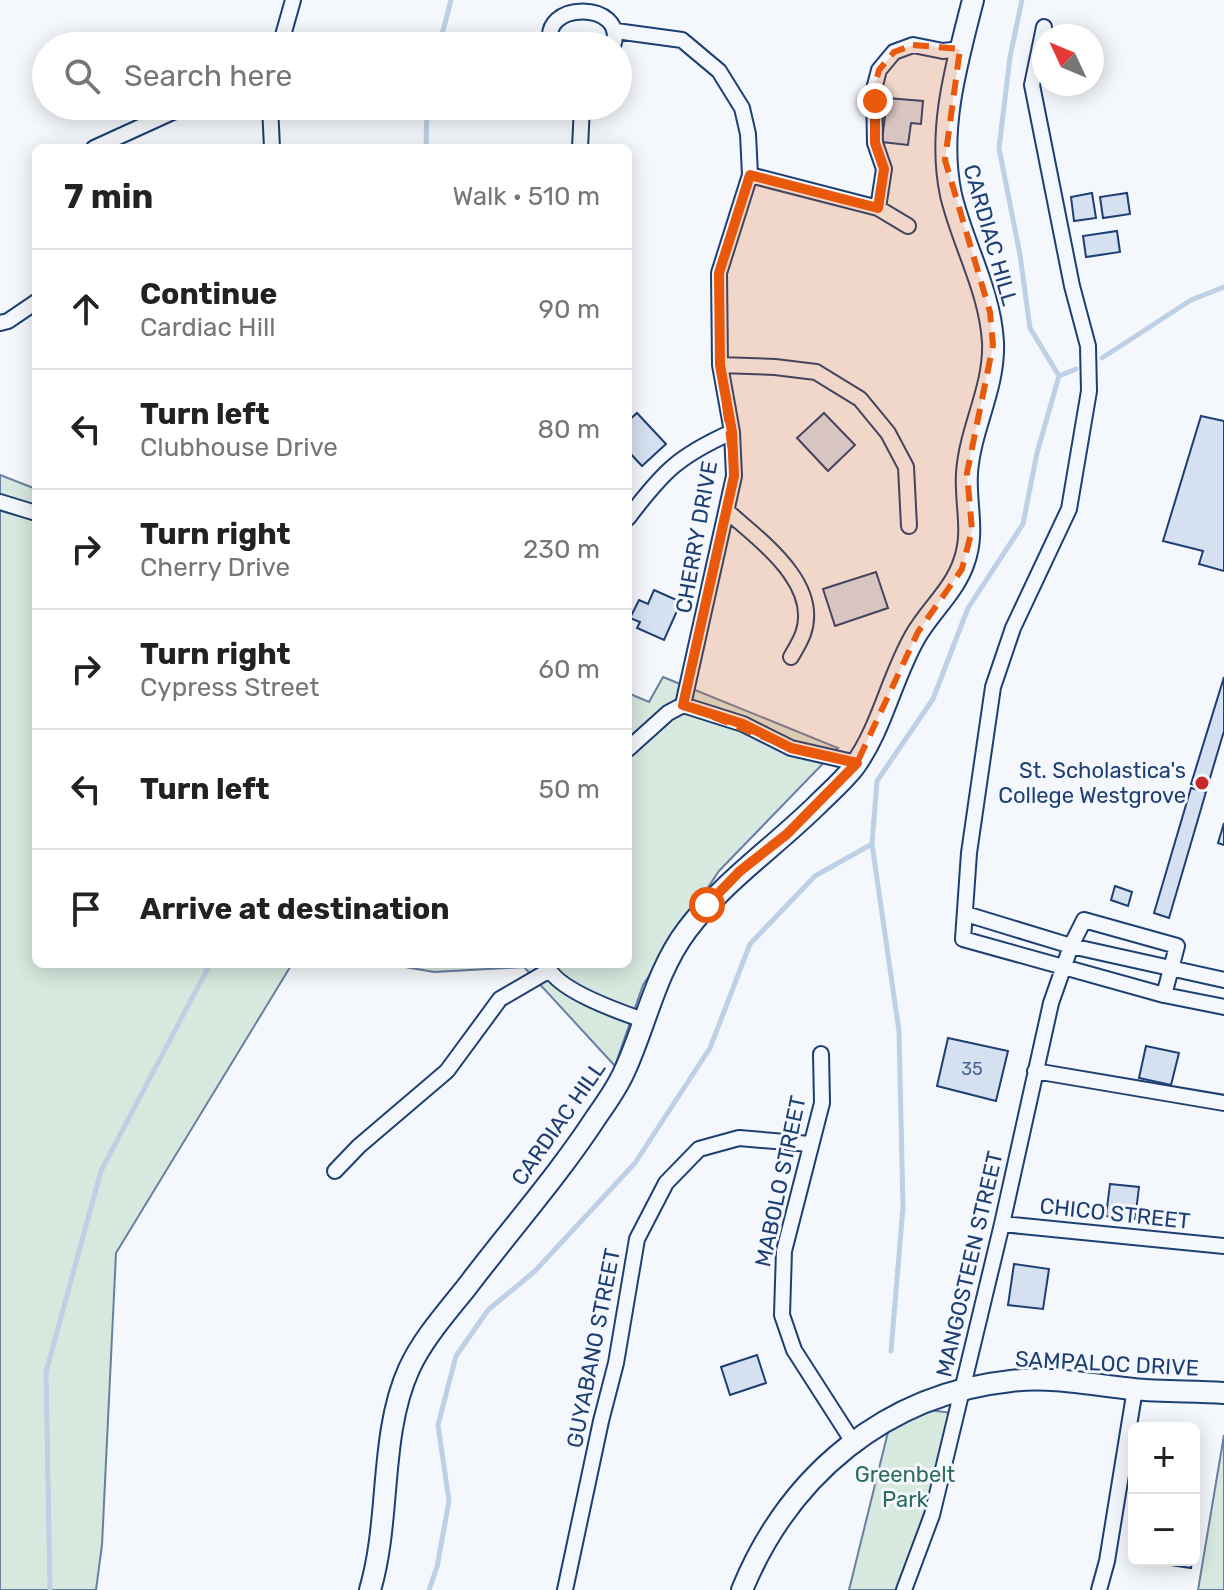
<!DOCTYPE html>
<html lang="en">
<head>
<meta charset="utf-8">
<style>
	:root { --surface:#fff; --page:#f6f6f6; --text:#222; --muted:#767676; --line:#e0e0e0 }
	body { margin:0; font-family:Rubik,sans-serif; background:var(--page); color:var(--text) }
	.controls { position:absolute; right:24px; bottom:24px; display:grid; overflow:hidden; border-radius:12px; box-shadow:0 4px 20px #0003 }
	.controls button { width:72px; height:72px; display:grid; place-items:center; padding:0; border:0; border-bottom:2px solid var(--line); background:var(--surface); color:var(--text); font:40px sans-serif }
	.compass { position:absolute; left:1032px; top:24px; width:72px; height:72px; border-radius:50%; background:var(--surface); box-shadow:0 4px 20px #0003; rotate:314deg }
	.stop { position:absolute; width:24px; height:24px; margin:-18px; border:6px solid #ea580c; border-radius:50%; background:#fff }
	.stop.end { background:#ea580c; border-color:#fff; box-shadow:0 2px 8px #0008 }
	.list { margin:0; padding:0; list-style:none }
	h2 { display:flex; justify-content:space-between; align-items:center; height:104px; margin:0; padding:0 32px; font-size:34px }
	h2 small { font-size:26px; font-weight:400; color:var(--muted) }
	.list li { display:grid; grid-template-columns:52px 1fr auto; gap:24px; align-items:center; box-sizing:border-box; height:120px; padding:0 32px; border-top:2px solid var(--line) }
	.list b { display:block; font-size:30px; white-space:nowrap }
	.list p { margin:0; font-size:26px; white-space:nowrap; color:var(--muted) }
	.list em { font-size:26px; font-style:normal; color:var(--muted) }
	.icon { flex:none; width:44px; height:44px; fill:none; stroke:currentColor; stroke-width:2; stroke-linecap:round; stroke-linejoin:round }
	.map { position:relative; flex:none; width:1224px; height:1590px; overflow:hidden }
	.search { position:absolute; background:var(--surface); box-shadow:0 4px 20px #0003; left:32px; top:32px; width:600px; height:88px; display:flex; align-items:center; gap:20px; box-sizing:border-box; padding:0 28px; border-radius:44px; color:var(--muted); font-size:30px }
	.panel { position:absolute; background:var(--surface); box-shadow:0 4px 20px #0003; left:32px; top:144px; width:600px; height:824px; border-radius:12px }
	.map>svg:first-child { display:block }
	.green { fill:#d7e8df; stroke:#687fa3; stroke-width:2 }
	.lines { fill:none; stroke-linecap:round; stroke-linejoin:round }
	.stream { stroke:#bed0e5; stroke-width:5 }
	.building { fill:#d5e0f0; stroke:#1d3f73; stroke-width:2 }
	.street-casing { stroke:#1d3f73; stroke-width:18 }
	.secondary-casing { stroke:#1d3f73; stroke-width:24 }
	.street { stroke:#f4f7fb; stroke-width:14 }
	.secondary { stroke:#f4f7fb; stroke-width:20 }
	.route { stroke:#ea580c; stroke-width:10 }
	.marked { fill:#e8590c; fill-opacity:0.2; stroke:#e8590c; stroke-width:6; stroke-dasharray:16 10; stroke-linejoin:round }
	.poi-dot { fill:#c62828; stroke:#f4f7fb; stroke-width:3 }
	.labels { text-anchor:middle; stroke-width:6; stroke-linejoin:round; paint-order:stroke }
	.number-label { font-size:18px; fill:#4b6792 }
	.street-label { font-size:22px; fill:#1d3f73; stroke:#f4f7fb }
	.poi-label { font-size:22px; fill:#1d3f73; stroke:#f4f7fb; text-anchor:end }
	.park-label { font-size:22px; fill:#2c6c60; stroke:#f4f7fb }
</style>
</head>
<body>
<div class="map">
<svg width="1224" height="1590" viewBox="0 0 1224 1590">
	<rect width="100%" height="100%" fill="#f4f7fb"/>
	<!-- green -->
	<path class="green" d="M0 475 36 489V964H292L116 1253 102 1545 96 1590H0Z
		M663 677 838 748 719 871 643 985 615 1066 524 967 434 972 388 964H628V693L649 702Z
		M922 1409 952 1413 928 1515 899 1590H849L890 1424Z
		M1224 1435V1590H1198Z"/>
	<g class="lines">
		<!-- stream -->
		<path class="stream" d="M439 46 451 0
			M426 148 427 106
			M1102 358 1191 300 1224 287
			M1059 376 1076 369
			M891 1351 903 1207 899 1031 872 844 877 781 933 699 968 608 1023 524 1037 453 1059 376 1030 328 1020 255 999 148 1010 57 1022 0
			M50 1590 46 1372 101 1171 210 964
			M429 1590 437 1567 449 1501 438 1425 456 1356 488 1310 535 1271 635 1163 710 1048 750 944 815 876 872 844"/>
	</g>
	<!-- building -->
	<path class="building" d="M1071 84H1085L1086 90 1072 92Z
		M887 98 923 101 921 124 911 123 908 145 882 142Z
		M1092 193 1096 218 1074 221 1071 197Z
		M1127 193 1130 214 1103 218 1100 197Z
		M1117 231 1120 252 1086 257 1083 236Z
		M637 413 666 444 642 466 628 451V421Z
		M824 413 855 445 828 471 797 438Z
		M1201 416 1224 421V571L1199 564 1203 551 1163 541Z
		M876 572 888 608 835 626 823 589Z
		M654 590 681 602 664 640 637 628 640 622 630 618 639 600 648 604Z
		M1224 677V731L1207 788 1191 784Z
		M1191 788 1206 792 1169 918 1154 913Z
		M1224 823V845L1218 843Z
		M1115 886 1132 892 1128 906 1111 900Z
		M948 1038 1008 1051 996 1101 937 1086Z
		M1146 1046 1179 1053 1171 1085 1139 1078Z
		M1110 1184 1139 1187 1135 1219 1106 1216Z
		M1014 1264 1049 1269 1043 1309 1008 1305Z
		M757 1355 766 1383 730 1395 721 1367Z
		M1137 1560H1192L1191 1568Z"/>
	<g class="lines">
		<defs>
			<path id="street" d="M1044 27 1032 85 1072 286 1088 346 1089 391 1069 509 1013 628 993 687 969 853 963 939 1164 995 1224 1007
				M616 31 682 40 719 71 742 108 748 134 750 175 719 273 720 365 732 432 734 476 683 705
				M280 46 293 0
				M552 46C536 0 629 0 613 46
				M270 106 272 148
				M94 148 186 106
				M580 148 582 106
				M750 175 878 208 908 226
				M878 208 884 169 875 143 874 89 879 70 894 52 913 45 943 51 960 49
				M0 323 8 321 36 302
				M720 365 775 367 816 372 860 399 888 433 906 467 909 526
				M0 502 36 513
				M727 511C759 540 821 583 803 634 800 642 795 650 791 657
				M628 518C663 472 678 456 732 432
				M628 749 668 713 683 705 743 724 791 748 857 763
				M966 914 1071 946 1224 980
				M547 964C553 989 620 1012 643 1020
				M821 1054 822 1103 784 1251 782 1315 794 1350 853 1442
				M1035 1071 1224 1103
				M335 1171 359 1146 447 1071 500 999 548 971
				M1002 1224 1224 1246
				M565 1590 601 1421 616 1363 637 1239 666 1183 699 1149 739 1138 810 1144
				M904 1590 932 1515 1002 1224 1051 1003 1071 946 1084 920 1177 946 1164 995
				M1099 1590 1107 1561 1135 1389"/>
			<path id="secondary" d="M370 1590C391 1519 379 1435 409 1369 422 1340 446 1313 466 1288 509 1231 558 1176 597 1116 607 1102 618 1086 625 1070 646 1024 656 971 687 930 723 882 773 848 816 806 829 793 843 781 854 767 882 729 891 679 915 637 929 612 955 590 964 562 975 532 965 504 967 473 970 428 995 388 993 342 990 290 963 245 951 195 937 130 957 63 973 0
				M742 1590C789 1475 886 1394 1011 1381 1052 1376 1093 1385 1133 1389 1163 1392 1194 1391 1224 1393"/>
		</defs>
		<!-- street casing -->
		<use href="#street" class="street-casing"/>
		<!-- secondary casing -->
		<use href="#secondary" class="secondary-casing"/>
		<!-- street -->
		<use href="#street" class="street"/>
		<!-- secondary -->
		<use href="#secondary" class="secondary"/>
	</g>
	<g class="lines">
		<!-- route -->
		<path class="route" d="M707 905 740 871 787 834 857 763 791 748 743 724 683 705 734 476 732 432 720 365 719 273 750 175 878 208 884 169 875 143V101"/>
	</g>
	<!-- marked area -->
	<path class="marked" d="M913 45 960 49 945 160 990 312 993 345 967 473 972 530 962 569 918 632 857 763 791 748 683 705 734 476 720 365 719 273 750 175 880 209 884 169 875 143 874 89 879 70 894 52Z"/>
	<!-- markers -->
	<circle class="poi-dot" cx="1202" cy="783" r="8"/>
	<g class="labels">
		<!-- number labels -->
		<g class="number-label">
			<text x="972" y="1075">35</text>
		</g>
		<!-- street labels -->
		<g class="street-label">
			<text transform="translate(991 235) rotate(74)" y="8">CARDIAC HILL</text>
			<text transform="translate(696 537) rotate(-80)" y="8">CHERRY DRIVE</text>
			<text transform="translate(558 1123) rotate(-55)" y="8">CARDIAC HILL</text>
			<text transform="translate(780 1181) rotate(-78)" y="8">MABOLO STREET</text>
			<text transform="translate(1115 1213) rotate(6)" y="8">CHICO STREET</text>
			<text transform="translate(969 1264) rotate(-77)" y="8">MANGOSTEEN STREET</text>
			<text transform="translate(593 1348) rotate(-79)" y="8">GUYABANO STREET</text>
			<text transform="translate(1107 1363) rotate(3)" y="8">SAMPALOC DRIVE</text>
		</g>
		<!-- poi labels -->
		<g class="poi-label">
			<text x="1186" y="778">St. Scholastica's<tspan x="1186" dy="25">College Westgrove</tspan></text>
		</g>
		<!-- park labels -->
		<g class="park-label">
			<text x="905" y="1482">Greenbelt<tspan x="905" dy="25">Park</tspan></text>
		</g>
	</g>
</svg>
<div class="controls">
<button>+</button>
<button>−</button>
</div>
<svg class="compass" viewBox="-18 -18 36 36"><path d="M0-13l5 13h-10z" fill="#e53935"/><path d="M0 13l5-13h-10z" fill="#767676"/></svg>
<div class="stop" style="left:707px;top:905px"></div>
<div class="stop end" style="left:875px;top:101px"></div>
<div class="search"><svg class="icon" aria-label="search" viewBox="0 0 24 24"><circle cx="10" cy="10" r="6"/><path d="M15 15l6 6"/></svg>Search here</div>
<section class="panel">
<h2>7 min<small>Walk · 510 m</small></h2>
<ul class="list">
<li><svg class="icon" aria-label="ahead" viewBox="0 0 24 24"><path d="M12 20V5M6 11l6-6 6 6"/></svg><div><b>Continue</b><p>Cardiac Hill</p></div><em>90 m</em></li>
<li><svg class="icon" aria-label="left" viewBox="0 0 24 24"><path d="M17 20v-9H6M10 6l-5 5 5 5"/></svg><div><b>Turn left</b><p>Clubhouse Drive</p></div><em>80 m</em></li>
<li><svg class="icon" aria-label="right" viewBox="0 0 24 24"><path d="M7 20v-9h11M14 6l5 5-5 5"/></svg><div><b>Turn right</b><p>Cherry Drive</p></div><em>230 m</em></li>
<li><svg class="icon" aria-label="right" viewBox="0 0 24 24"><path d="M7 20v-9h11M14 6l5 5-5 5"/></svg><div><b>Turn right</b><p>Cypress Street</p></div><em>60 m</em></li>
<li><svg class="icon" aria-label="left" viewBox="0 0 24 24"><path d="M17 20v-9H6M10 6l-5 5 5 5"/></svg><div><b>Turn left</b></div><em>50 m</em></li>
<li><svg class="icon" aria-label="arrive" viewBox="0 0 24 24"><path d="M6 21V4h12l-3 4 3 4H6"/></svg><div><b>Arrive at destination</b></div></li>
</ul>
</section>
</div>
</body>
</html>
